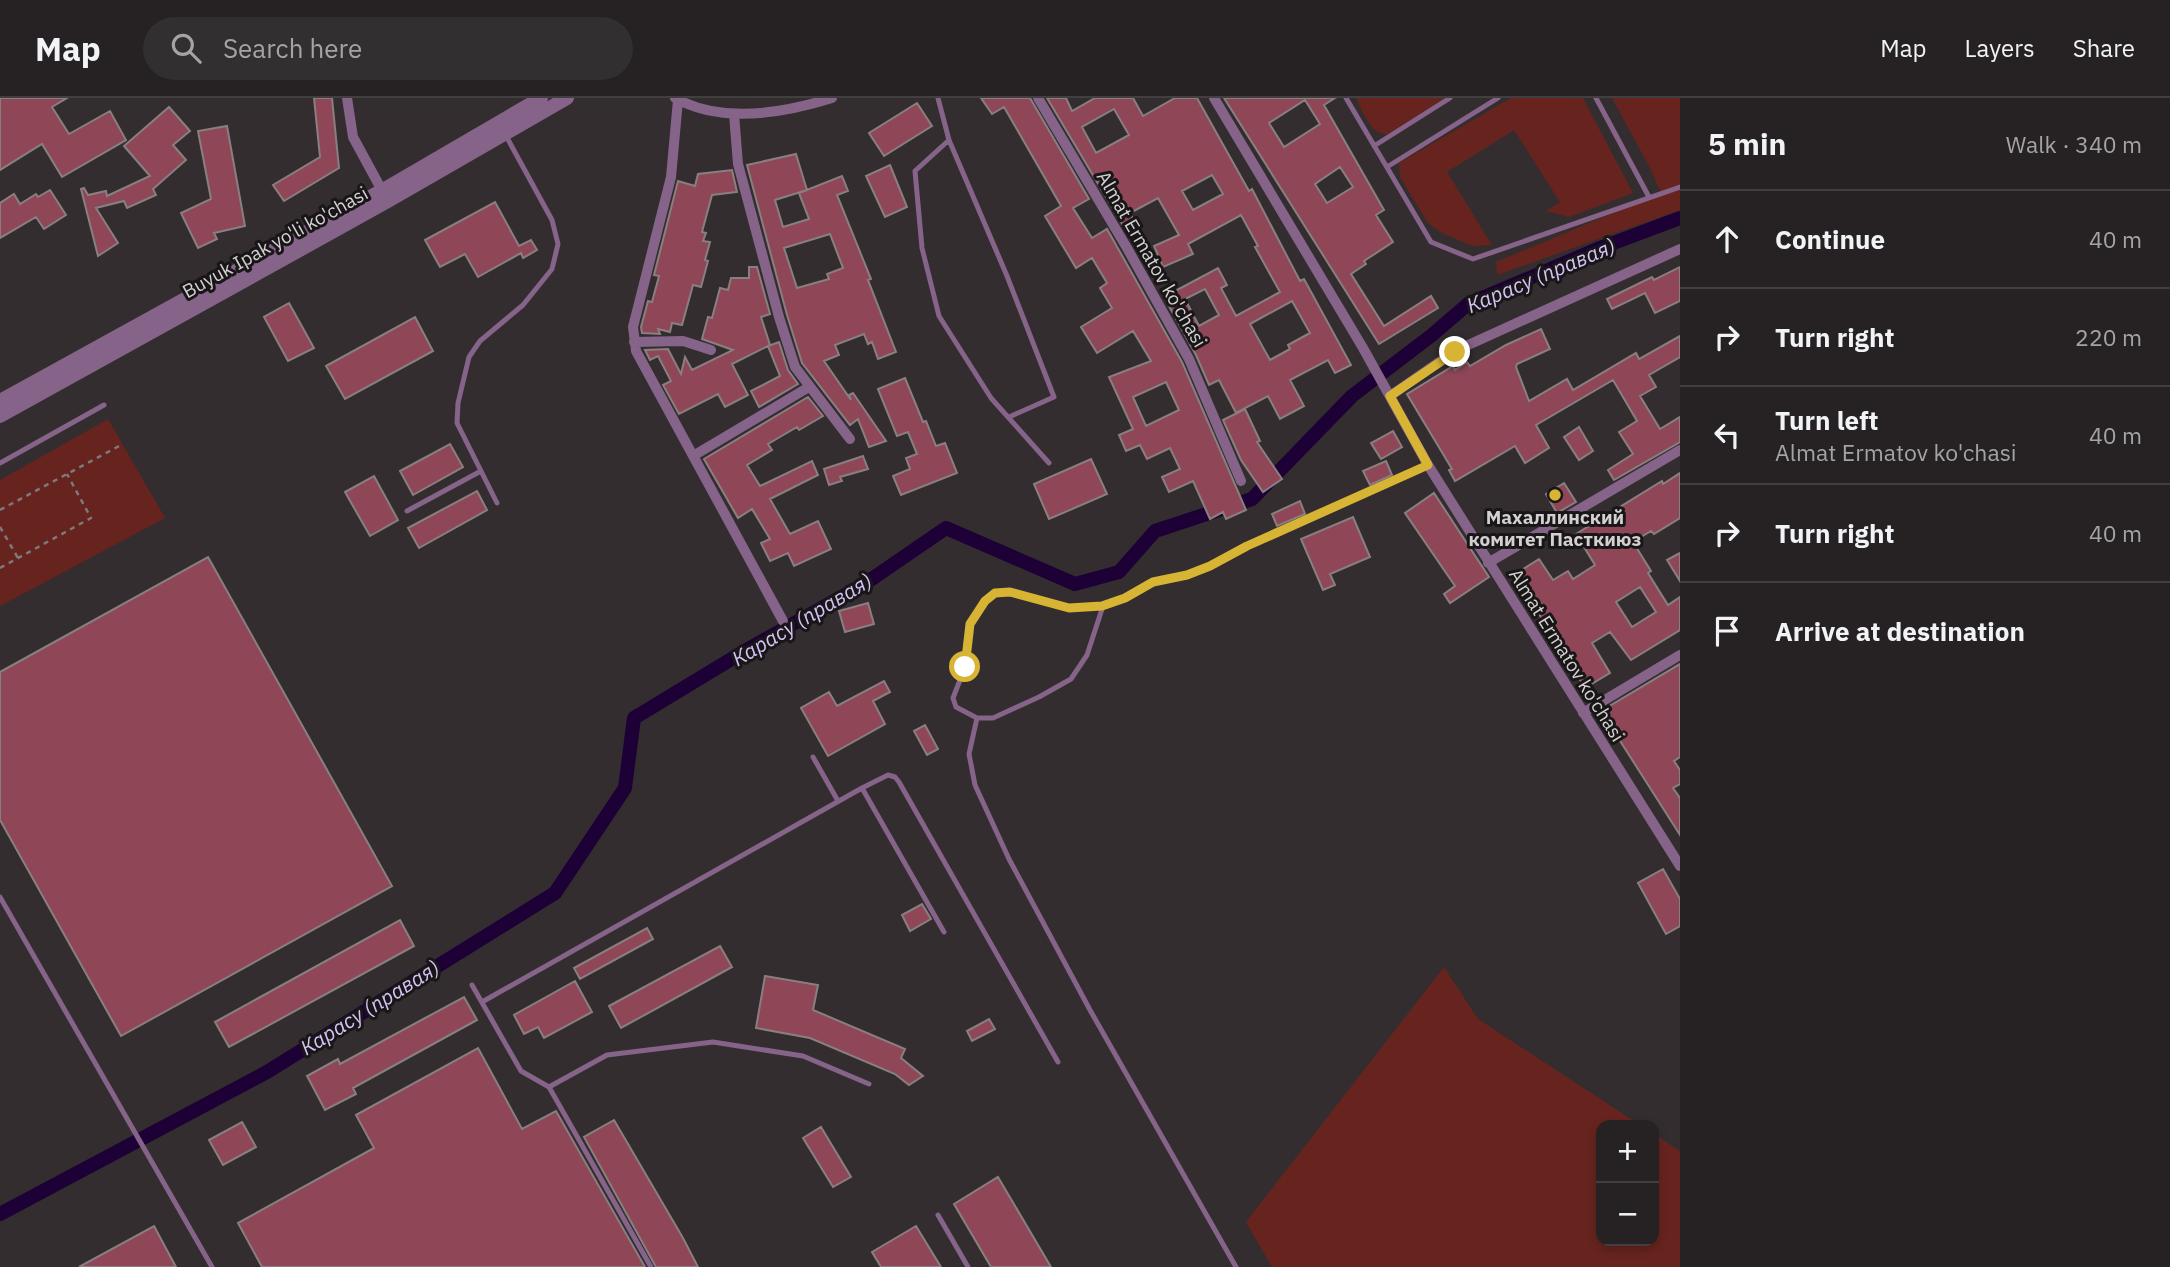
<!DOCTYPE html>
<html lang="en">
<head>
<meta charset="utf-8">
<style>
	:root { --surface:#262224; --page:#322f31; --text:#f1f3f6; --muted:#a4a4a6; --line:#423f41 }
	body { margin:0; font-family:"IBM Plex Sans",sans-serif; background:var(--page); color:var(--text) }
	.controls { position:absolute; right:21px; bottom:21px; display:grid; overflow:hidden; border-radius:14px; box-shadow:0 4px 10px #0003 }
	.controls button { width:63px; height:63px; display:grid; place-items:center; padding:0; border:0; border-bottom:2px solid var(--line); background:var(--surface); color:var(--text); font:35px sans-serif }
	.stop { position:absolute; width:21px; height:21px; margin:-16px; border:5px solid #d8b434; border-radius:50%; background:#fff }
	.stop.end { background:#d8b434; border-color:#fff; box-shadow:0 2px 7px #0008 }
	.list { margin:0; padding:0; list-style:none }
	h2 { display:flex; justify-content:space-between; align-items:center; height:91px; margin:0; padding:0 28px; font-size:30px }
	h2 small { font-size:23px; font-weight:400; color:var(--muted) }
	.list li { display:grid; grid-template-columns:46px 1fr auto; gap:21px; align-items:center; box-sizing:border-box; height:98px; padding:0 28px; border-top:2px solid var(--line) }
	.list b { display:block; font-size:26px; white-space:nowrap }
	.list p { margin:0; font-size:23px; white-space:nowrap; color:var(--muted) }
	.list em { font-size:23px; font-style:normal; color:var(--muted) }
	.icon { flex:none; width:38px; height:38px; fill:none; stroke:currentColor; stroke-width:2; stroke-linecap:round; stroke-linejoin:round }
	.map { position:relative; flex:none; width:1680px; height:1169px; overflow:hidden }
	header { display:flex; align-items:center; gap:42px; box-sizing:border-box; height:98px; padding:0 35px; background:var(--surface); border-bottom:2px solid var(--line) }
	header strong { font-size:33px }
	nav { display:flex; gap:38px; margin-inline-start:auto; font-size:24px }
	.search { width:490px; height:63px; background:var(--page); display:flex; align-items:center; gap:18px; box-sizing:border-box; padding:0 24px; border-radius:38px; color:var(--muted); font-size:26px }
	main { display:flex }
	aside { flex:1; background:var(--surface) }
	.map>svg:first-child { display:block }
	.green { fill:#67241e }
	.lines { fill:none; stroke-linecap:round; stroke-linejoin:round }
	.canal { stroke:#1d0036; stroke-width:14 }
	.building { fill:#8f4758; stroke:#887f80; stroke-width:2; fill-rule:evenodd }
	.path { stroke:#7e797b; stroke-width:2.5; stroke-dasharray:5 5; stroke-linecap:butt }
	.service { stroke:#866389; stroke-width:5 }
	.minor { stroke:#866389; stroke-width:10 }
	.tertiary { stroke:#866389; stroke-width:14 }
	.route { stroke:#d8b434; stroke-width:9 }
	.poi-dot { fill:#d8b434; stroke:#191618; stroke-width:2.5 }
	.labels { text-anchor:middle; stroke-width:6; stroke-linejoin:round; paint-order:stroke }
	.street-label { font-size:19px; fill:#d4d0d2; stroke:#191618 }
	.poi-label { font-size:19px; font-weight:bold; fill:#d4d0d2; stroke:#191618 }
	.water-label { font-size:21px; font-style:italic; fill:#d7c2f8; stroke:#191618 }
</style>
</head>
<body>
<header>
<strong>Map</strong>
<div class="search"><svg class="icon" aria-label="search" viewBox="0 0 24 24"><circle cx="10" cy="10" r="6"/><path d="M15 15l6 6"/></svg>Search here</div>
<nav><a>Map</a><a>Layers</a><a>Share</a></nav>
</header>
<main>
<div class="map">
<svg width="1680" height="1169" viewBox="0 0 1680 1169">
	<rect width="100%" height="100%" fill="#332d30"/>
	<!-- green -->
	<path class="green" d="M1356 0H1445L1388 36C1370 37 1363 14 1356 0Z
		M1511 0H1583L1633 95 1569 119 1546 113 1560 104 1514 32 1447 74 1492 147 1472 148 1442 135 1428 125 1400 79 1399 65Z
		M1612 0H1680V112L1497 177 1496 164 1661 95 1650 70Z
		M108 321 165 420 0 508V382Z
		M1444 869 1478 921 1640 1027H1601V1143H1654V1036L1680 1053V1169H1272L1246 1124Z"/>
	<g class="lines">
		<!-- canal -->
		<path class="canal" d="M0 1116 267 974 555 795 625 690 634 620 748 551 863 487 946 430 1075 486 1119 474 1155 433 1252 401 1352 298 1432 237 1468 206 1600 150 1680 120"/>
	</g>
	<!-- building -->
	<path class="building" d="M0 0H67L52 9 69 36 110 13 126 42 62 79 42 46 0 72Z
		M314 0H332L339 70 284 103 273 87 320 59Z
		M981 0H1030L1089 101 1073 110 1092 140 1107 131 1120 154 1182 264 1246 412 1226 421 1223 414 1210 421 1193 383 1169 394 1162 379 1180 371 1170 350 1147 361 1140 347 1126 353 1119 337 1133 331 1109 279 1151 263 1133 233 1097 255 1081 229 1112 210 1100 190 1107 185 1092 160 1076 170 1045 118 1061 108 1004 9 992 16ZM1166 284 1179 312 1146 328 1133 299Z
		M1047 0H1066L1072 13 1095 0H1133L1143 18 1175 0H1197L1249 93 1252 91 1300 183 1304 181 1351 267 1335 275 1328 262 1290 282 1304 308 1280 321 1268 298 1236 315 1219 282 1209 287 1196 257 1164 199 1218 170 1227 187 1221 190 1236 218 1280 194 1255 149 1258 148 1241 117 1188 146 1193 156 1163 169 1154 148 1179 137 1158 100 1130 115 1135 125 1125 131ZM1114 11 1129 37 1096 55 1082 29ZM1212 77 1223 96 1193 112 1182 93ZM1205 191 1219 217 1199 228 1185 201ZM1292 203 1310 235 1288 247 1290 251 1270 262 1250 226Z
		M1224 0H1335L1324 7 1384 112 1376 117 1393 144 1364 163 1366 166 1351 176 1384 228 1431 198 1438 210 1379 246ZM1305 2 1320 26 1284 49 1269 25ZM1340 69 1353 89 1327 105 1315 86Z
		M917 5 932 28 884 58 869 35Z
		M169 9 190 33 173 47 186 62 153 91 156 97 127 110 124 103 96 110 118 145 98 158 81 91 84 90 88 97 106 93 107 98 150 78 124 48Z
		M227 28 245 128 214 135 217 141 198 150 181 115 211 101 198 33Z
		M796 56 807 92 775 102 783 129 809 121 799 95 842 78 848 93 837 97 871 181 868 182 896 254 878 261 872 244 868 246 864 236 835 247 839 257 824 263 851 302 849 297 853 295 886 343 869 349 858 321 850 327 802 265 787 217 747 67ZM830 136 843 170 827 176 829 181 797 190 784 150Z
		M890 67 907 109 885 119 866 78Z
		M732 72 737 94 712 97 702 134 706 135 703 143 710 144 705 162 708 163 701 189 693 187 682 227 672 225 670 234 658 231 660 236 642 235 641 229 648 203 652 204 659 178 654 177 678 83 695 88 698 76Z
		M50 92 66 117 44 131 36 119 0 140V105L14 96 20 106 36 96 38 99Z
		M495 104 519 148 531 142 537 152 523 160 521 155 478 179 465 156 440 169 425 142Z
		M749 169H757L770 216 761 219 770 247 732 266 748 297 725 309 718 296 679 316 663 287 671 283 658 258 650 262 645 252 668 251 681 276 685 259 692 272 733 252 702 241 708 219 712 220 720 190 728 192 731 180H749Z
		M1680 169V203L1655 215 1645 195 1612 211 1607 201 1652 179 1654 182Z
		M289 205 314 250 288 263 264 219Z
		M415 219 433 253 345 301 326 268Z
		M1541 231 1550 251 1517 266 1516 269 1529 303 1567 281 1573 292 1636 255 1639 261 1680 238V259L1649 277 1656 289 1640 298 1660 331 1680 319V344L1614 382 1608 372 1633 356 1619 334 1637 323 1613 282 1536 327 1549 350 1525 365 1515 348 1455 383 1449 372 1452 371 1407 296 1453 268 1455 272 1467 264 1470 268 1506 247Z
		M779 244 788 272 798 286 759 309 751 293 780 278 768 248Z
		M905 280 923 324 926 323 936 348 945 345 957 375 901 397 893 378 910 371 906 360 917 356 908 334 897 338 878 291Z
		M808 299 823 318 799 332 797 329 768 346 772 352 747 367 760 388 812 363 818 377 770 401 790 436 818 423 831 451 794 468 788 455 770 463 761 445 770 441 752 411 738 420 704 361Z
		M1245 311 1260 343 1257 344 1282 381 1263 394 1241 362 1223 322Z
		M1579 329 1593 353 1579 362 1564 339Z
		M1393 333 1402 349 1381 361 1371 345Z
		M450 346 463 369 413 397 400 373Z
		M863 358 868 371 840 379 842 383 829 387 824 371Z
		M1091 361 1107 396 1049 421 1034 386Z
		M1386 363 1392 377 1370 387 1363 373Z
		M1680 375V420L1654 436 1651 433 1633 444 1651 473 1648 475 1668 507 1680 499V532L1631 562 1610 534 1592 545 1610 575 1585 590 1532 505 1534 503 1517 475 1539 461 1553 482 1568 473 1573 481 1595 467 1576 436 1662 383 1663 386ZM1640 489 1656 514 1632 529 1616 504Z
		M374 378 398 422 370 438 345 394Z
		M1564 385 1576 404 1557 415 1546 396Z
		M477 393 487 412 419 450 408 430Z
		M1434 395 1489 479 1450 505 1444 496 1455 488 1405 415Z
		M1300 403 1305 416 1277 428 1272 416Z
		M1353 419 1370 459 1330 476 1335 487 1323 492 1301 441Z
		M1680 455V483L1667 462Z
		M208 459 392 788 121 938 0 722V574Z
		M868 505 874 526 845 534 839 513Z
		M1680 566V659L1674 663 1680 672V686L1673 690 1680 700V737L1601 613Z
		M884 583 890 594 873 603 885 626 828 658 801 610 829 594 837 608Z
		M925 627 938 651 927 657 914 633Z
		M1663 771 1680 801V828L1666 836 1638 785Z
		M922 806 931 821 910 833 902 817Z
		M400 822 414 848 229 949 215 924Z
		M647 830 653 841 580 881 574 870Z
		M720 848 732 869 621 930 609 908Z
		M765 878 818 887 813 912 905 951 901 960 923 978 909 987 895 976 810 940 756 930Z
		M575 883 592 914 544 940 538 929 524 936 514 917Z
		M464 899 477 922 353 990 356 996 325 1012 307 978 338 961 340 966Z
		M989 921 995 931 972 943 967 933Z
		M478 950 522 1031 556 1013 645 1169H262L238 1125 374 1050 356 1017Z
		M614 1022 683 1140 698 1169H656L584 1039Z
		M242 1024 256 1049 223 1067 209 1042Z
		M821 1029 851 1079 833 1089 803 1040Z
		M998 1079 1051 1169H991L954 1106Z
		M154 1128 176 1169H79Z
		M916 1128 941 1169H881L872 1154Z"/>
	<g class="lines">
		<!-- path -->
		<path class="path" d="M0 412 121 347
			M0 429 18 460
			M0 470 91 420 67 376"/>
		<!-- service -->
		<path class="service" d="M938 0 949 42 915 73 922 150 939 218 991 300 1049 365
			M1346 0 1431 144 1473 161 1680 89
			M1596 0 1649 99
			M949 42 1007 178 1054 299 1009 319
			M1374 48 1450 0
			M1387 69 1498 0
			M0 365 104 307
			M497 405 457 325 458 305 469 259 480 243 523 207 552 171 558 146 552 122 505 36
			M407 413 481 373
			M977 620H993L1039 599 1071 581 1087 557 1103 508
			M813 659 838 703
			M862 690 944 834
			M0 799 212 1169
			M472 887 521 973 549 989 651 1169
			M482 904 862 690 888 677 895 679 899 684 1058 964
			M549 989 607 957 713 944 803 958 869 986
			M938 1117 968 1169
			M1236 1169 1090 912 1009 761 975 687 969 656 977 620 956 609 953 600 965 569 970 526 985 503 995 495 1010 494 1069 510 1103 508 1125 500 1153 484 1187 477 1211 468 1247 448 1428 367"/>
		<!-- minor -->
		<path class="minor" d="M347 0 353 39 385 98
			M675 0C721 26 784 15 832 0
			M1038 0 1127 150 1189 261 1241 383
			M1214 0 1363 250 1428 367 1680 768
			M678 2 671 79 633 229 636 253 783 523
			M734 16 738 66 779 219 795 269 850 341
			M634 244 683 243 711 252
			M1390 298 1455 253 1680 151
			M693 358 809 289
			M1488 465 1680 352
			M1583 615 1680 557"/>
		<!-- tertiary -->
		<path class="tertiary" d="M0 303 383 92 541 0
			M0 318 388 103 567 0"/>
	</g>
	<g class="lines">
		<!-- route -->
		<path class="route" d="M965 569 970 526 985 503 995 495 1010 494 1069 510 1102 508 1125 500 1153 484 1187 477 1210 468 1247 448 1428 367 1390 298 1455 254"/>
	</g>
	<!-- markers -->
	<circle class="poi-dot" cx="1555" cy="397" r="7"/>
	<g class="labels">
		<!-- street labels -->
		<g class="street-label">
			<text transform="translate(275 144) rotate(-29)" y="7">Buyuk Ipak yo'li ko'chasi</text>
			<text transform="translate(1152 161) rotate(60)" y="7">Almat Ermatov ko'chasi</text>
			<text transform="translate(1567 557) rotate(58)" y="7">Almat Ermatov ko'chasi</text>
		</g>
		<!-- poi labels -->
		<g class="poi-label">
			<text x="1555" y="426">Махаллинский<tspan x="1555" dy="22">комитет Пасткиюз</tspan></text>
		</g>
		<!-- water labels -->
		<g class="water-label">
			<text transform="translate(1541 178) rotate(-23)" y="7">Карасу (правая)</text>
			<text transform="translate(802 522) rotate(-31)" y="7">Карасу (правая)</text>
			<text transform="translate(370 910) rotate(-32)" y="7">Карасу (правая)</text>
		</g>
	</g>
</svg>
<div class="controls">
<button>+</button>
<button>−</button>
</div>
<div class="stop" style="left:965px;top:569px"></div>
<div class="stop end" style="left:1455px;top:254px"></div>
</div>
<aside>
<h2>5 min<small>Walk · 340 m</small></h2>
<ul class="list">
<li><svg class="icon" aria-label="ahead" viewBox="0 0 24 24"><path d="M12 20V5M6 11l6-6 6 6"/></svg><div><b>Continue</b></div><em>40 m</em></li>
<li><svg class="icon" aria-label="right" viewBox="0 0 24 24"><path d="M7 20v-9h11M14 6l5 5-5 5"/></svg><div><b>Turn right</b></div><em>220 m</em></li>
<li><svg class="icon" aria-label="left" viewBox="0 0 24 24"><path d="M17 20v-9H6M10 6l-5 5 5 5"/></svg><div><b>Turn left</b><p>Almat Ermatov ko'chasi</p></div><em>40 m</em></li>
<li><svg class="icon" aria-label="right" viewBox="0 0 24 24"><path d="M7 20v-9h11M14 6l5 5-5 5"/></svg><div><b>Turn right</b></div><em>40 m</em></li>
<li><svg class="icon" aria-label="arrive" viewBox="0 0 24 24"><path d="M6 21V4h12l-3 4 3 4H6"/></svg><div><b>Arrive at destination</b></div></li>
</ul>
</aside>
</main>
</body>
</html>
